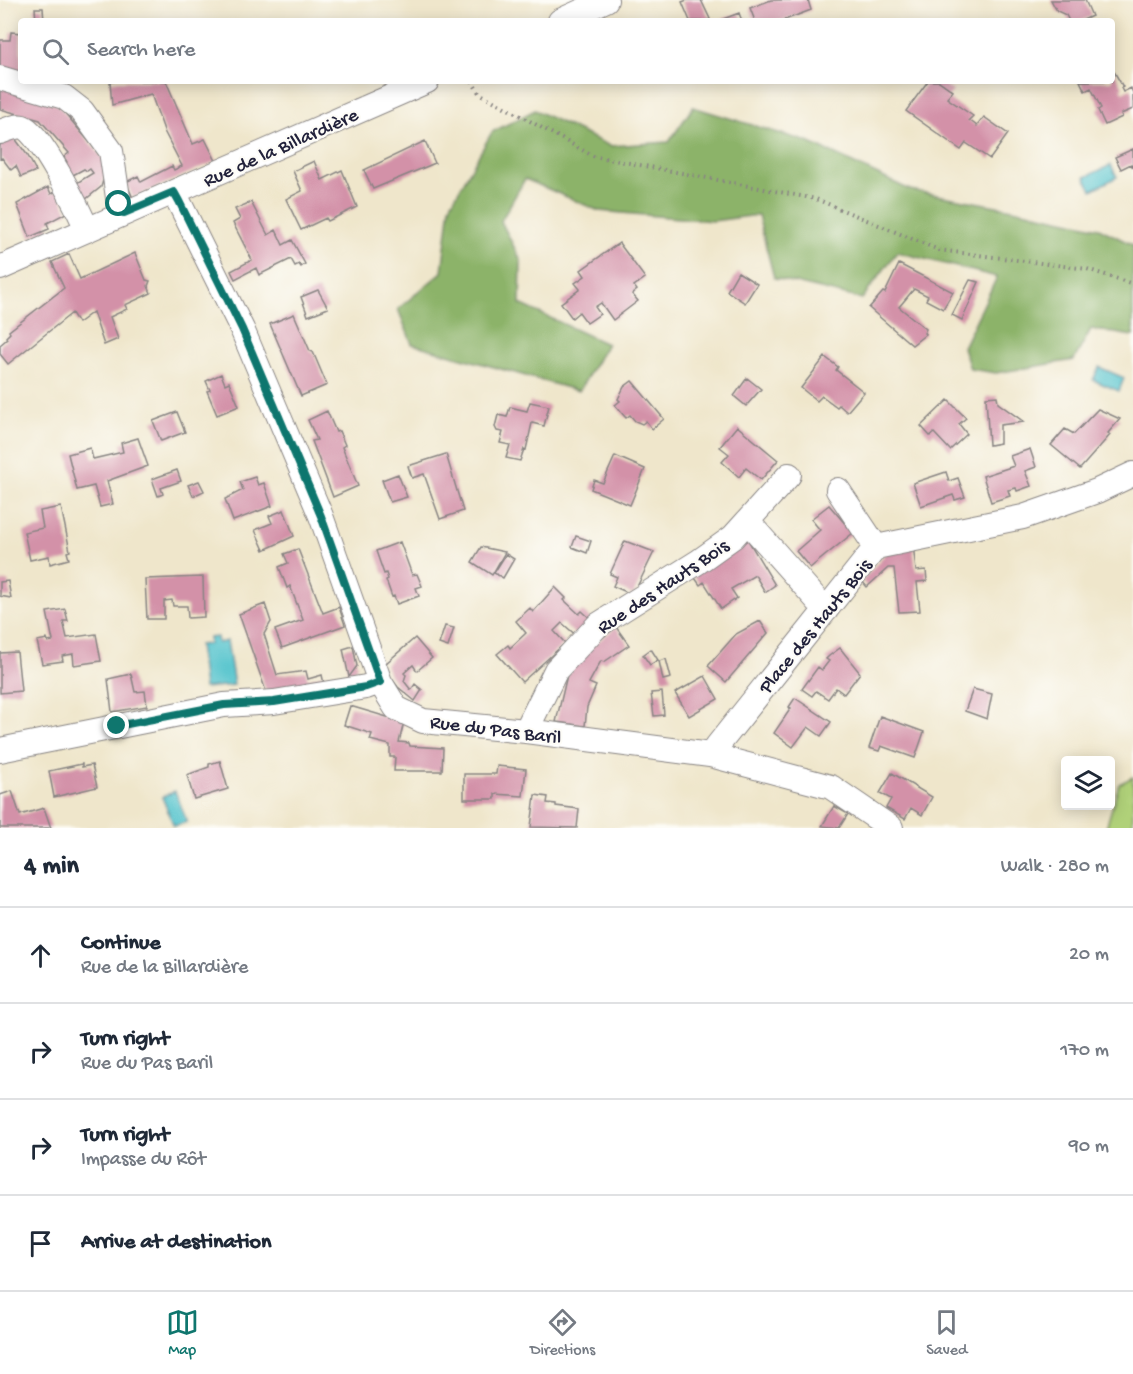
<!DOCTYPE html>
<html lang="en">
<head>
<meta charset="utf-8">
<style>
	:root { --surface:#fff; --page:#f2f2f3; --text:#1f2937; --muted:#747a83; --line:#e0e1e3; --accent:#0f766e }
	body { margin:0; font-family:"Gochi Hand",sans-serif; background:var(--page); color:var(--text) }
	.controls { position:absolute; right:18px; bottom:18px; display:grid; overflow:hidden; border-radius:6px; box-shadow:0 3px 15px #0003 }
	.controls button { width:54px; height:54px; display:grid; place-items:center; padding:0; border:0; border-bottom:2px solid var(--line); background:var(--surface); color:var(--text); font:30px sans-serif }
	.stop { position:absolute; width:18px; height:18px; margin:-14px; border:4px solid #0f766e; border-radius:50%; background:#fff }
	.stop.end { background:#0f766e; border-color:#fff; box-shadow:0 2px 6px #0008 }
	.list { margin:0; padding:0; list-style:none }
	h2 { display:flex; justify-content:space-between; align-items:center; height:78px; margin:0; padding:0 24px; font-size:26px }
	h2 small { font-size:20px; font-weight:400; color:var(--muted) }
	.list li { display:grid; grid-template-columns:39px 1fr auto; gap:18px; align-items:center; box-sizing:border-box; height:96px; padding:0 24px; border-top:2px solid var(--line) }
	.list b { display:block; font-size:22px; white-space:nowrap }
	.list p { margin:0; font-size:20px; white-space:nowrap; color:var(--muted) }
	.list em { font-size:20px; font-style:normal; color:var(--muted) }
	.icon { flex:none; width:33px; height:33px; fill:none; stroke:currentColor; stroke-width:2; stroke-linecap:round; stroke-linejoin:round }
	.map { position:relative; flex:none; width:1133px; height:828px; overflow:hidden }
	.search { position:absolute; background:var(--surface); box-shadow:0 3px 15px #0003; left:18px; right:18px; top:18px; height:66px; display:flex; align-items:center; gap:15px; box-sizing:border-box; padding:0 21px; border-radius:6px; color:var(--muted); font-size:22px }
	.sheet { height:462px; background:var(--surface) }
	nav { display:flex; justify-content:space-around; align-items:center; box-sizing:border-box; height:84px; border-top:2px solid var(--line); background:var(--surface); font-size:16px; color:var(--muted) }
	nav a { display:grid; justify-items:center; gap:3px }
	nav .on { color:var(--accent) }
	.map>svg:first-child { display:block }
	.green { fill:#b0d179; stroke:#697a5a; stroke-width:1.5 }
	.forest { fill:#8cb369; stroke:#576a52; stroke-width:1.5 }
	.water { fill:#57c4cd; stroke:#3c7384; stroke-width:1.5 }
	.building { fill:#d391a8 }
	.lines { fill:none; stroke-linecap:round; stroke-linejoin:round }
	.minor-casing { stroke:#888483; stroke-width:26 }
	.path { stroke:#888483; stroke-width:4; stroke-dasharray:1.5 4.5; stroke-linecap:butt }
	.minor { stroke:#fff; stroke-width:24 }
	.route { stroke:#0f766e; stroke-width:8 }
	.labels { text-anchor:middle; stroke-width:4.5; stroke-linejoin:round; paint-order:stroke }
	.street-label { font-size:20px; fill:#22223b; stroke:#fdfcf7 }
</style>
</head>
<body>
<div class="map">
<svg width="1133" height="828" viewBox="0 0 1133 828">
	<rect width="100%" height="100%" fill="#fdfcf7"/>
	<filter id="ink" filterUnits="userSpaceOnUse"><feTurbulence type="fractalNoise" baseFrequency=".0167" numOctaves="2"/><feDisplacementMap in="SourceGraphic" scale="12" xChannelSelector="R" yChannelSelector="G"/><feConvolveMatrix kernelMatrix="1 2 1 2 8 2 1 2 1" color-interpolation-filters="sRGB"/></filter>
	<filter id="wash" filterUnits="userSpaceOnUse"><feTurbulence type="fractalNoise" baseFrequency=".008" numOctaves="4" result="noise"/><feDisplacementMap in="SourceGraphic" scale="24" xChannelSelector="R" yChannelSelector="G"/><feGaussianBlur stdDeviation="1.35" result="paint"/><feColorMatrix in="noise" values="0 0 0 0 0 0 0 0 0 0 0 0 0 0 0 0 0 1.4 0 .05"/><feComposite in="paint" operator="in"/></filter>
	<g filter="url(#wash)">
		<rect width="100%" height="100%" fill="#efe6cb"/>
		<!-- green -->
		<path class="green" d="M1133 777V828H1106L1119 784Z"/>
		<!-- forest -->
		<path class="forest" d="M693 107 808 142 910 190 1018 210 1099 228 1133 245V336L1091 329 1074 360 996 373 970 369 963 347 997 277 897 252 862 299 774 278 758 215 713 221 599 211 525 179 501 221 521 261 520 304 607 344 579 391 412 344 398 309 442 272 450 206 492 132 535 110 610 146 669 142Z"/>
		<!-- water -->
		<path class="water" d="M1111 165 1117 177 1092 190 1085 177Z
			M1099 367 1124 378 1119 391 1093 380Z
			M217 637 218 643 227 641 234 685 204 688 199 645 209 644V638Z
			M175 791 187 822 174 826 162 797Z"/>
		<g id="blocks">
			<!-- building -->
			<path class="building" d="M687 0H701L710 19 706 21H690L682 2Z
				M771 0H808L811 10 782 21H755L750 8Z
				M1051 0H1085L1092 16 1081 21H1069L1066 15 1057 11Z
				M35 8H43L44 21H36Z
				M739 13 742 21H718Z
				M11 32 21 33V72L0 68V40H10Z
				M1112 68 1123 87 1121 88 1123 92 1131 88 1133 93V109L1121 114 1122 117 1105 125 1098 110 1101 108 1091 88 1085 91 1080 81H1112Z
				M118 81H166L193 144 205 139 216 161 133 198 126 182 138 176 141 182 172 166 174 170 182 166 165 133 151 94 112 105 110 82Z
				M928 81H939L953 91 947 98 973 116 969 120 977 126 984 117 1008 134 990 159 966 143 961 150 906 111Z
				M0 85 58 105 108 164 101 187 81 203 75 184 93 173 90 169 87 171 84 169 73 175 65 165 67 162 64 157 69 153 40 120 0 109Z
				M11 133 28 156 36 171 21 177 16 166 11 170 2 158 0 159V137Z
				M425 141 435 163 373 189 364 170Z
				M1133 149V168L1131 164 1121 169 1115 157Z
				M314 161 322 180 342 170 357 207 328 221 326 218 301 230 286 199 302 191 293 171Z
				M48 187 51 194 58 190 68 212 47 223 49 229 30 237 17 204Z
				M251 202 268 235 276 230 283 245 292 240 305 264 301 267 299 264 295 266 291 259 259 275 256 268 235 279 231 271 252 260 233 223 240 219 235 209Z
				M619 243 645 278 634 286 637 290 632 294 638 301 613 320 601 303 595 307 600 314 587 323 579 312 572 318 561 303 580 289 575 283 585 276 581 270Z
				M135 253 146 280 150 281 148 286 151 293 125 305 127 309 110 317 118 339 104 345 93 312 78 323 72 313 8 364 0 354V345L7 339 6 337 10 333 9 331 64 288 52 262 69 254 80 279Z
				M899 264 953 292 943 309 926 300 928 296 914 289 899 307 926 329 924 333 926 334 912 345 869 308 883 292 885 293Z
				M738 272 757 284 745 303 727 291Z
				M970 280 979 282 962 320 952 315Z
				M318 290 328 308 308 316 301 297Z
				M294 314 310 351 313 352 327 385 301 396 270 324Z
				M825 357 838 367 836 370 864 392 847 412 839 405 837 407 822 396 817 401 801 388Z
				M221 374 225 384 229 382 239 406 217 415 207 391 210 390 206 381Z
				M747 378 761 389 746 406 734 396Z
				M632 381 664 419 652 429 646 421 642 424 635 421 630 415 626 418 615 405 620 401 618 399 624 387Z
				M997 396 998 403 1024 422 1000 425V443L989 445 986 397Z
				M948 400 966 418 959 424 967 434 950 450 934 433 930 436 921 426Z
				M530 402 549 406 544 426 532 423 526 450 524 449 520 461 506 458 510 445 500 443 503 432 497 431 495 427 498 415 507 417 510 407 527 411Z
				M1098 409 1120 419 1108 433 1110 435 1080 469 1051 445 1065 429 1074 434Z
				M327 411 336 432 339 431 345 445 342 447 358 486 333 497 312 441 317 440 308 420Z
				M177 412 185 432 161 441 153 421Z
				M737 426 778 460 761 480 746 468 739 477 722 462 729 454 720 447Z
				M138 438 148 466 107 481 113 504 100 507 94 486 77 490 68 454 90 448 93 459 123 452 121 443Z
				M1030 449 1036 467 1025 471 1031 486 1017 491 1016 488 1008 490 1010 496 991 502 983 476 1014 466 1010 456Z
				M446 454 463 511 440 519 424 474 412 478 408 466Z
				M615 456 645 469 630 505 591 489 594 480 603 483Z
				M177 470 181 481 161 488 163 494 158 496 152 479Z
				M946 472 949 481 958 478 965 497 955 500 953 495 921 506 913 483Z
				M398 474 407 497 390 502 382 480Z
				M255 477 258 485 264 483 272 506 233 521 225 499 243 490 240 482Z
				M199 481 204 491 193 496 188 485Z
				M829 505 853 533 810 568 796 551 820 530 811 519Z
				M61 507 70 551 67 552 69 559 50 564 49 556 30 560 24 532 43 528 40 511Z
				M284 510 294 536 264 550 255 530 272 523 269 516Z
				M576 536 591 541 587 553 572 547Z
				M748 540 775 585 765 592 755 575 731 589 737 598 721 609 704 582 700 585 690 571Z
				M625 541 654 552 633 595 613 586 617 577 610 574Z
				M400 542 412 575 417 574 422 586 416 588 419 596 397 604 394 596 392 597 386 580 388 579 386 573 384 574 376 551Z
				M913 544 916 571 926 570 927 581 917 582 920 611 899 612 894 568H888L867 587 862 581 892 546Z
				M481 547 505 552 492 575 472 562Z
				M298 549 323 613 339 607 345 625 282 648 275 630 303 620 290 586 287 588 279 567 288 563 284 554Z
				M506 554 514 559 503 578 494 573Z
				M203 577 204 617 188 618 187 606H173L172 600 164 601V619H147L145 579Z
				M8 581 11 598 0 596V582Z
				M555 587 566 598 564 600 579 614 582 611 593 621 578 637 562 623 554 631 565 643 522 682 497 654 508 645 510 648 526 633 516 621 530 608 533 612Z
				M265 604 271 622 264 634 277 675 306 671 308 679 322 675 325 688 268 697 239 614Z
				M65 609 68 621H63L67 638 96 634 101 661 74 665 73 654 62 656 63 661 42 664 37 641 47 639 48 642 53 641 47 612Z
				M760 621 768 633 726 682 708 666 736 634Z
				M445 626 454 628 448 647 439 644Z
				M616 627 629 645 604 662 601 661 589 683 596 686 587 707 585 726 556 722 567 675 585 652Z
				M415 638 432 658 417 671 413 665 404 673 406 675 404 681 411 690 415 684 422 690 415 701 398 687 389 675 385 664Z
				M353 646 357 666 349 677 343 649Z
				M840 648 860 673 844 694 836 688 828 699 816 691 812 696 802 689 818 667 822 670 829 661 826 659 829 656Z
				M651 649 658 660 650 665 643 655Z
				M17 652 21 691 0 693V653Z
				M666 659 671 678 663 680 659 661Z
				M131 674 135 692 145 691 147 706 112 712 108 679Z
				M705 676 718 699 689 716 675 693Z
				M973 689 992 694 987 719 965 711Z
				M662 692 664 715 654 716 651 693Z
				M795 698 831 722 821 736 808 727 793 747 774 733 791 708 789 707Z
				M350 706 404 722 399 742 409 743 410 746 443 748 442 771H394L395 757H390V745L370 740 372 734 344 725Z
				M880 716 924 732 915 758 881 746 879 751 869 748Z
				M220 761 228 789 194 799 187 775 209 767V764Z
				M82 764V767L92 765 97 787 54 797 49 771Z
				M497 766 526 769 523 796 495 794V799H464V774H496Z
				M892 773 932 797 922 815 911 808 905 819 886 808 891 799 880 793Z
				M12 791 20 815 44 808 51 828H0V795Z
				M535 795 548 797 547 803 556 804V806L579 809 577 828 531 827Z
				M834 806 848 814 839 828 822 826Z"/>
		</g>
	</g>
	<g filter="url(#ink)">
		<use href="#blocks" fill-opacity="0" stroke="#888483" stroke-width="1.5"/>
		<g class="lines">
			<defs>
				<path id="minor" d="M560 21 606 0
					M0 78 64 97 82 111 111 151 119 204 125 213
					M0 132C7 130 15 125 23 127 39 131 80 212 87 230
					M174 192 242 329 321 516 380 682 396 708 423 721 526 731 710 755 831 787 891 828
					M0 268 427 81
					M748 522 826 610
					M876 547 1023 517 1097 491 1133 474
					M526 731 556 670 598 625 698 562 733 537 789 475
					M0 750 224 705 274 702 366 687 380 682
					M710 755 876 547 838 490"/>
			</defs>
			<!-- minor casing -->
			<use href="#minor" class="minor-casing"/>
			<!-- path -->
			<path class="path" d="M472 81 479 93 593 156 816 199 939 250 1087 269 1133 284"/>
			<!-- minor -->
			<use href="#minor" class="minor"/>
		</g>
	</g>
	<g class="lines" filter="url(#ink)">
		<!-- route -->
		<path class="route" d="M117 726 224 705 274 702 366 687 380 682 321 516 242 329 179 201 174 192 124 213 119 204"/>
	</g>
	<g class="labels">
		<!-- street labels -->
		<g class="street-label">
			<text transform="translate(280 146) rotate(-24)" y="7">Rue de la Billardière</text>
			<text transform="translate(662 585) rotate(-34)" y="7">Rue des Hauts Bois</text>
			<text transform="translate(814 625) rotate(-51)" y="7">Place des Hauts Bois</text>
			<text transform="translate(496 728) rotate(7)" y="7">Rue du Pas Baril</text>
		</g>
	</g>
</svg>
<div class="controls">
<button><svg class="icon" aria-label="layers" viewBox="0 0 24 24"><path d="M12 4l9 5-9 5-9-5zM3 14l9 5 9-5"/></svg></button>
</div>
<div class="stop" style="left:119px;top:204px"></div>
<div class="stop end" style="left:117px;top:726px"></div>
<div class="search"><svg class="icon" aria-label="search" viewBox="0 0 24 24"><circle cx="10" cy="10" r="6"/><path d="M15 15l6 6"/></svg>Search here</div>
</div>
<section class="sheet">
<h2>4 min<small>Walk · 280 m</small></h2>
<ul class="list">
<li><svg class="icon" aria-label="ahead" viewBox="0 0 24 24"><path d="M12 20V5M6 11l6-6 6 6"/></svg><div><b>Continue</b><p>Rue de la Billardière</p></div><em>20 m</em></li>
<li><svg class="icon" aria-label="right" viewBox="0 0 24 24"><path d="M7 20v-9h11M14 6l5 5-5 5"/></svg><div><b>Turn right</b><p>Rue du Pas Baril</p></div><em>170 m</em></li>
<li><svg class="icon" aria-label="right" viewBox="0 0 24 24"><path d="M7 20v-9h11M14 6l5 5-5 5"/></svg><div><b>Turn right</b><p>Impasse du Rôt</p></div><em>90 m</em></li>
<li><svg class="icon" aria-label="arrive" viewBox="0 0 24 24"><path d="M6 21V4h12l-3 4 3 4H6"/></svg><div><b>Arrive at destination</b></div></li>
</ul>
</section>
<nav>
<a class="on"><svg class="icon" aria-label="map" viewBox="0 0 24 24"><path d="M3 6l6-2 6 2 6-2v14l-6 2-6-2-6 2zM9 4v14M15 6v14"/></svg>Map</a>
<a><svg class="icon" aria-label="directions" viewBox="0 0 24 24"><path d="M12 3l9 9-9 9-9-9zM9 14v-3h6M13 9l2 2-2 2"/></svg>Directions</a>
<a><svg class="icon" aria-label="saved" viewBox="0 0 24 24"><path d="M7 4h10v16l-5-4-5 4z"/></svg>Saved</a>
</nav>
</body>
</html>
